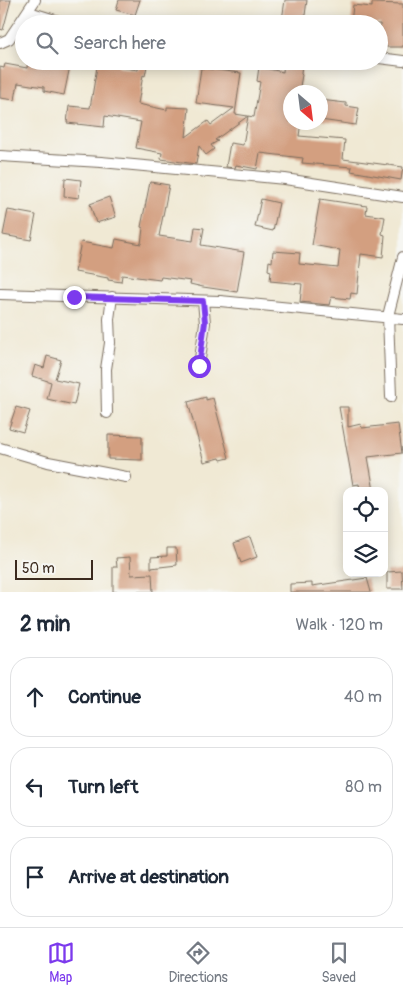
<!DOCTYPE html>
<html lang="en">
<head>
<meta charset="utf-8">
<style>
	:root { --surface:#fff; --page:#f2f2f3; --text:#1f2937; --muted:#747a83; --line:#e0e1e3; --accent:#7c3aed }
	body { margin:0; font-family:Pangolin,sans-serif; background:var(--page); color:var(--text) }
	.controls { position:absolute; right:15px; bottom:15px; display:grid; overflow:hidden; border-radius:10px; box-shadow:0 2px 12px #0003 }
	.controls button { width:45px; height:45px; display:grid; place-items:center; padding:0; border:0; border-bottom:1px solid var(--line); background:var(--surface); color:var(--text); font:25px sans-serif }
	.compass { position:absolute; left:283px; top:85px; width:45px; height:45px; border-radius:50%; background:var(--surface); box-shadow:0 2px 12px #0003; rotate:152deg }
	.scale { position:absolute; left:15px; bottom:12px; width:78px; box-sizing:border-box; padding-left:5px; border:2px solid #3b2a1e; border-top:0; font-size:14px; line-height:18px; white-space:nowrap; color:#3b2a1e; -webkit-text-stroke:4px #f6f6f2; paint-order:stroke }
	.stop { position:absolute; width:15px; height:15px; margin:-11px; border:4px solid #7c3aed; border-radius:50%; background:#fff }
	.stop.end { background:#7c3aed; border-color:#fff; box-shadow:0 1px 5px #0008 }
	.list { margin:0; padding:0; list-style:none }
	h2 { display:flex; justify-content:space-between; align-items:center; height:65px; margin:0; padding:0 20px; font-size:21px }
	h2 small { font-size:16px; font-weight:400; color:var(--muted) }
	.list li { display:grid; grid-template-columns:32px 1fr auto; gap:15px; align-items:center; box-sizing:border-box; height:80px; margin:0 10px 10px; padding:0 10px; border:1px solid var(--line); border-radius:20px }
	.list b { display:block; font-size:19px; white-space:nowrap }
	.list em { font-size:16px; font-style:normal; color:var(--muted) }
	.icon { flex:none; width:28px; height:28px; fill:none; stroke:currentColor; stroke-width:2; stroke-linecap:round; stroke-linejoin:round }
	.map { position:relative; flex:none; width:403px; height:592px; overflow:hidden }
	.search { position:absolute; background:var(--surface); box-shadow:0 2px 12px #0003; left:15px; right:15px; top:15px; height:55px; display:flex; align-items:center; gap:12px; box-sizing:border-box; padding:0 18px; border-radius:28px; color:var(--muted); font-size:19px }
	.sheet { height:335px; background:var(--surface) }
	nav { display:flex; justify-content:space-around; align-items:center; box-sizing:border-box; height:70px; border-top:1px solid var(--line); background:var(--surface); font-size:14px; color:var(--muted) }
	nav a { display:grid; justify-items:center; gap:2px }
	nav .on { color:var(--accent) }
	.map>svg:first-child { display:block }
	.building { fill:#d39f80 }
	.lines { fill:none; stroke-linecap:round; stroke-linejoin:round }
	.minor-casing { stroke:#7a6d5e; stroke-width:12 }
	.minor { stroke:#fff; stroke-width:10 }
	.route { stroke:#7c3aed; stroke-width:6 }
</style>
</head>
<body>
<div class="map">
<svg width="403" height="592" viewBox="0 0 403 592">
	<rect width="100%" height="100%" fill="#f6f6f2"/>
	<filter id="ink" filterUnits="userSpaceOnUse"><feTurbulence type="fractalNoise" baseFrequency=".02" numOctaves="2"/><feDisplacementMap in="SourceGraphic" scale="10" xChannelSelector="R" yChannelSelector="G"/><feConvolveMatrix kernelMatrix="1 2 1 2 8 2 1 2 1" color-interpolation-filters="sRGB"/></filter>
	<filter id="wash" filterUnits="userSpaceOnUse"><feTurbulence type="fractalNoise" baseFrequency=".0096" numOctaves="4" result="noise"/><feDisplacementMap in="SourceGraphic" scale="20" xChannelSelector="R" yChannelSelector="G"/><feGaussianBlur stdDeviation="1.12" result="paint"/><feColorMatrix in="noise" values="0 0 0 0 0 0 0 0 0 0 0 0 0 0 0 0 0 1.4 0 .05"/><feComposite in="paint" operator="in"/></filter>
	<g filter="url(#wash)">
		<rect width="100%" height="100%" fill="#f0e9d4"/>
		<g id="blocks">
			<!-- building -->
			<path class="building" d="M0 0H11L3 30 0 29Z
				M119 0H140L135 15 116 10Z
				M285 0H307L304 23 282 20Z
				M372 3 403 4V47H380V24H351L353 5 372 7Z
				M28 61H71L64 95 44 91V87L18 83 15 100 0 98V67L4 68 5 64 27 68Z
				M98 61H119L118 67 138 70 140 61H148L145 76 143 75 138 104 167 110V107L189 108 186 137 208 121 211 125 234 108 196 103 201 68 241 73 235 114 254 117 260 82 257 81 259 67 283 72 284 61 302 62 301 74 302 75 299 92H290V122H301L299 136 345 140 343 159 403 167 401 180 351 171 352 167 302 163 303 158 260 153 257 169 236 165 235 168 226 167 230 143 243 145 248 116 215 140 218 141 211 145 214 149 206 155 199 146 196 164 161 159 162 153 136 148 141 122 105 116 104 127 67 123 69 106 90 108Z
				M320 100 346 103V106L359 108 356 125 320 120Z
				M65 178 81 180 79 198 64 196Z
				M150 182 169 185 159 236 193 241 195 227 204 228 201 245 244 252 237 292 203 287 190 284 191 281 161 277 160 280 122 275 121 282 108 280V278L75 272 81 242 114 248 116 239 141 244 143 228 141 227Z
				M109 197 116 217 96 223 90 204Z
				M261 199 279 203 273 231 255 227Z
				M320 199 367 206 366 214 385 217 382 234 385 235 383 257 361 254 357 294 351 293 350 299 331 297 329 305 300 302 302 284 270 281 271 271 268 270 269 261 272 262 273 251 300 253 299 264 338 268 340 250 312 245Z
				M8 210 36 215 31 240 3 235Z
				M47 356 61 360 55 379 79 384 74 405 47 399 51 382 32 376 35 365 44 368Z
				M206 397V400L213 398 229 458 221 460 220 458 204 462 188 402Z
				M16 407 30 411 23 432 9 428Z
				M339 407H348V427L361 424 362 428 398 424 402 453 368 457 374 491H360L359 484 353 485Z
				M108 435 142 436V460L108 459Z
				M250 537 257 557 241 563 234 543Z
				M167 548H176L177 565 151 568V557L167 556Z
				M130 557 131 575 152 574 153 592H113V567H117L116 558Z
				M402 571 403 589H387V572Z
				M367 578 371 592H290V584L312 583V586Z"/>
		</g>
	</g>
	<g filter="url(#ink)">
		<use href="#blocks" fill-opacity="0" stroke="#7a6d5e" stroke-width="1"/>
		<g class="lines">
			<defs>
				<path id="minor" d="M29 12 68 24
					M0 43 9 39 35 0
					M379 58 403 61
					M0 156 101 162 285 179 403 197
					M0 294 220 301 403 319
					M199 366 205 323 203 301
					M391 397 388 316 403 257
					M107 413 106 369 110 343 109 319 112 297
					M0 448 48 462 126 477"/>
			</defs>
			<!-- minor casing -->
			<use href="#minor" class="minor-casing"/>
			<!-- minor -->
			<use href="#minor" class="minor"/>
		</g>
	</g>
	<g class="lines" filter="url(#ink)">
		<!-- route -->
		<path class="route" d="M74 297 203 301 205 322 199 366"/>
	</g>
</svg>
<div class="controls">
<button><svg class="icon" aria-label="locate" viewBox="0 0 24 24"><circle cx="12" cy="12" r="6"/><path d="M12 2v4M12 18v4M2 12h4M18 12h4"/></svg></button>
<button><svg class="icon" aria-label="layers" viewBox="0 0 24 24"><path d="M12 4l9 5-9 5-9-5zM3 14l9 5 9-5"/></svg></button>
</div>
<svg class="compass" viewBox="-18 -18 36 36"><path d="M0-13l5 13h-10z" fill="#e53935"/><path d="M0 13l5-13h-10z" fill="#747a83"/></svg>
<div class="scale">50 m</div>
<div class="stop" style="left:199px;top:366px"></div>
<div class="stop end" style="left:74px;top:297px"></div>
<div class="search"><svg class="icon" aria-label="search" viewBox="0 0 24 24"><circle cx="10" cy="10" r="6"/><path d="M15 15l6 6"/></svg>Search here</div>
</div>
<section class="sheet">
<h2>2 min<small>Walk · 120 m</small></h2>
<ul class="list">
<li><svg class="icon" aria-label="ahead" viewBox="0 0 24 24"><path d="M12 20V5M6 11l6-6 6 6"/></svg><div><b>Continue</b></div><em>40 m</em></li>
<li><svg class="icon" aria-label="left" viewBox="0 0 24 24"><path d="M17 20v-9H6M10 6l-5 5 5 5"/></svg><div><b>Turn left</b></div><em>80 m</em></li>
<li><svg class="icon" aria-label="arrive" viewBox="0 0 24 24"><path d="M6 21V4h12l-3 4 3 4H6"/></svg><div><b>Arrive at destination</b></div></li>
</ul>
</section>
<nav>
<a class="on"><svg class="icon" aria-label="map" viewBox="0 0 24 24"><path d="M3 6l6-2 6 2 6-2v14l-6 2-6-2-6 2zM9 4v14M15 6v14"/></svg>Map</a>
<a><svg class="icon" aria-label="directions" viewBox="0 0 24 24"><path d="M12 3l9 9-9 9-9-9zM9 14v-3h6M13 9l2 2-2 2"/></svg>Directions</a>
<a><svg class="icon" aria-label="saved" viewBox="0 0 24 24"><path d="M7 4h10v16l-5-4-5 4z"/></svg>Saved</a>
</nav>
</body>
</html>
